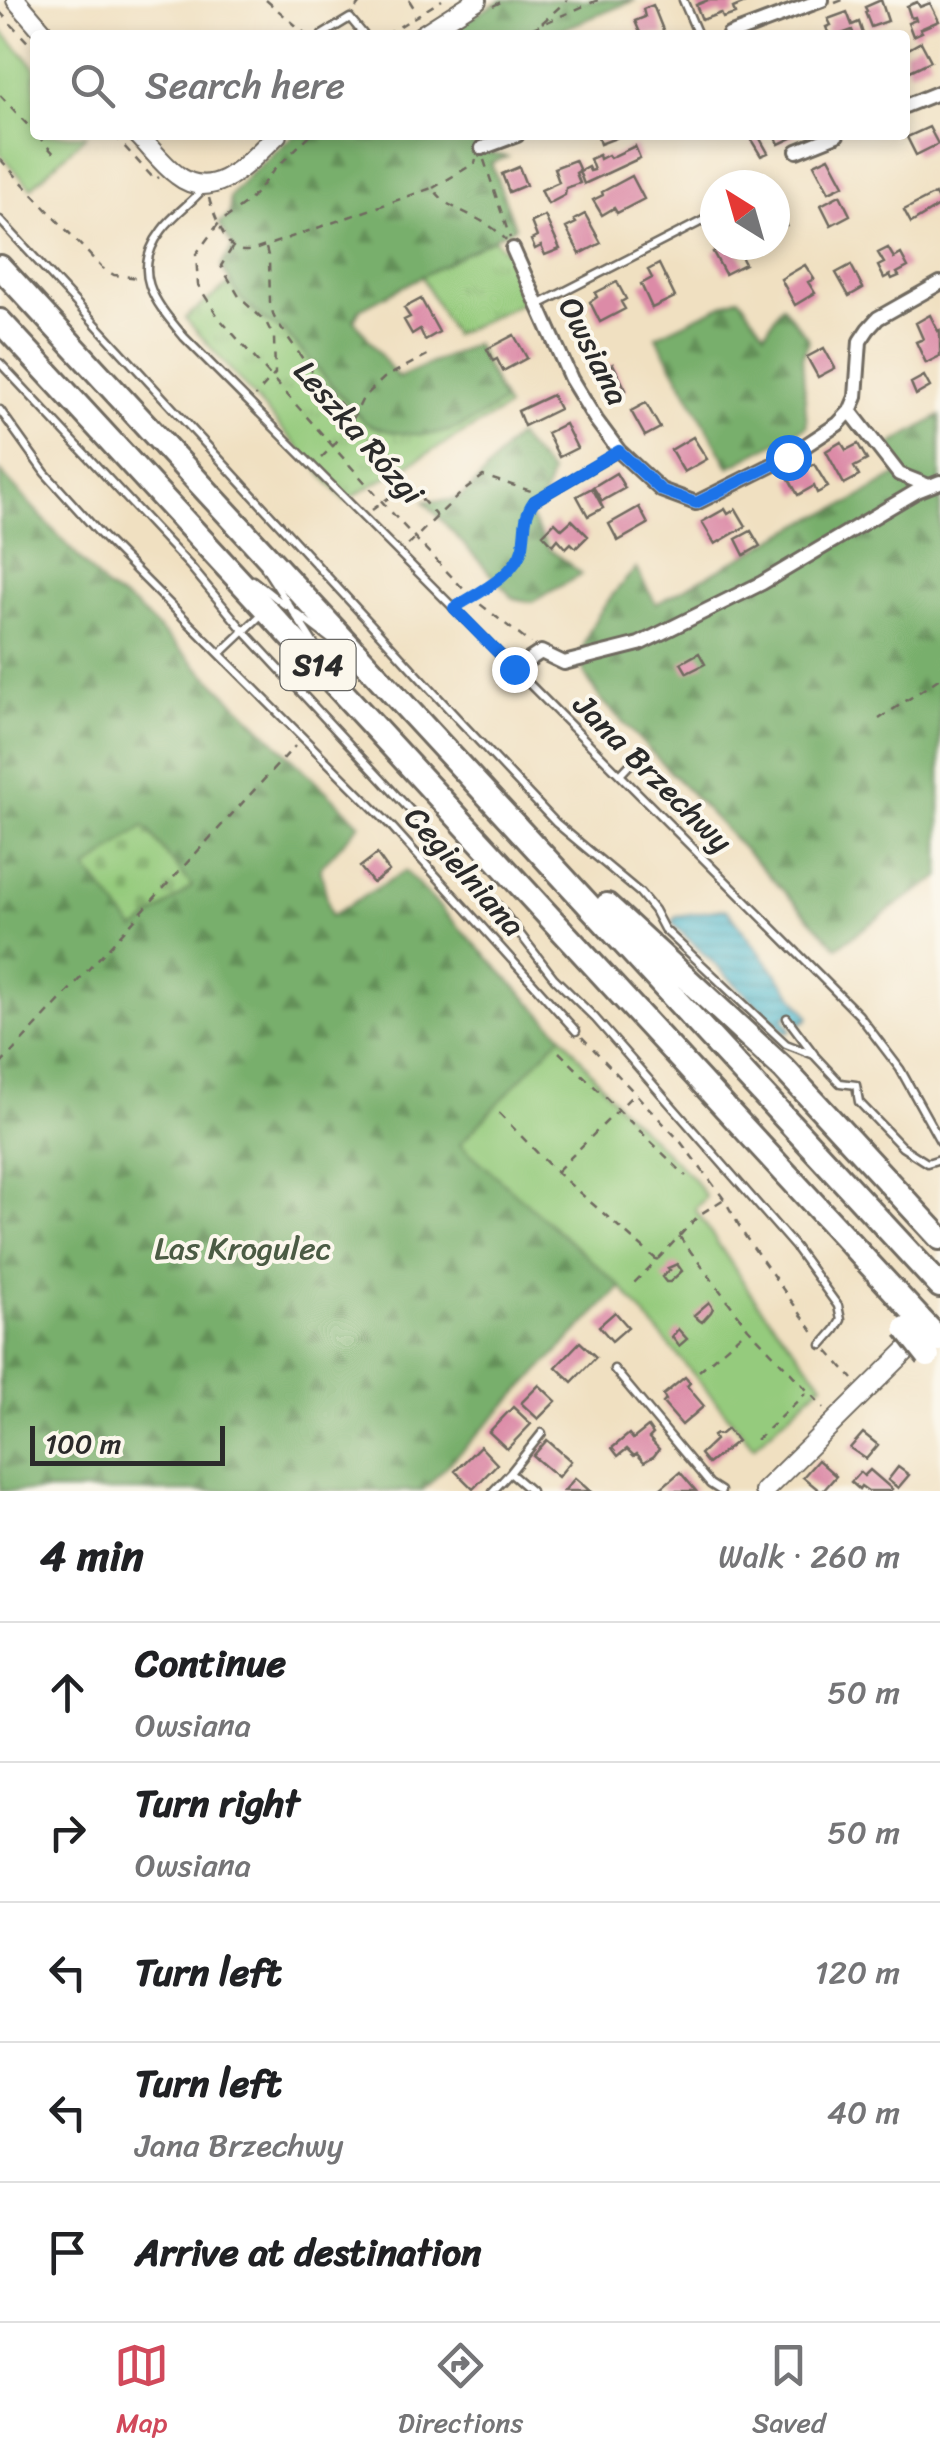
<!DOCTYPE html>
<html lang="en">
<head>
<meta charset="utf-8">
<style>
	:root { --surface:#fff; --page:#f6f6f6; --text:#202124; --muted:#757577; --line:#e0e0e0; --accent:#d1495b }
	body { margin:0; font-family:Sriracha,sans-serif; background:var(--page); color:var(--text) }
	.compass { position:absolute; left:700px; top:170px; width:90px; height:90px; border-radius:50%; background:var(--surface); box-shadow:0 5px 15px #0003; rotate:323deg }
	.scale { position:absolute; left:30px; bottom:25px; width:195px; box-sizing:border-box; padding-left:10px; border:5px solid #2b2b2b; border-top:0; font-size:28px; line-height:35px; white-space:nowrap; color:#2b2b2b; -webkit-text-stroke:8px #fbf7ec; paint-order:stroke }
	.stop { position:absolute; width:30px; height:30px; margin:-22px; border:8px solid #1a73e8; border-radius:50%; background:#fff }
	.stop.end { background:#1a73e8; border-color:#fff; box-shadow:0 2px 10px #0008 }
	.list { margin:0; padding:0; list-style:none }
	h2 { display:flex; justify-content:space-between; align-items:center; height:130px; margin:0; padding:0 40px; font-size:42px }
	h2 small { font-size:32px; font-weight:400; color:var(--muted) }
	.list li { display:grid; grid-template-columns:65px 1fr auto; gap:30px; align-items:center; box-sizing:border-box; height:140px; padding:0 40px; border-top:2px solid var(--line) }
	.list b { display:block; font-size:38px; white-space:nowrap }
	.list p { margin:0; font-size:32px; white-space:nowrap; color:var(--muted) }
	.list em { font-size:32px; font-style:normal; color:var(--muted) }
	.icon { flex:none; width:55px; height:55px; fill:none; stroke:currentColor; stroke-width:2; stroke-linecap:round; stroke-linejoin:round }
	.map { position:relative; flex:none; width:940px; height:1491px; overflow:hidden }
	.search { position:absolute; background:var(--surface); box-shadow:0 5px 15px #0003; left:30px; right:30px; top:30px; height:110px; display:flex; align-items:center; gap:25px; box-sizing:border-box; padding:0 35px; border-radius:10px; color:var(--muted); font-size:38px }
	.sheet { height:830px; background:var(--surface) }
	nav { display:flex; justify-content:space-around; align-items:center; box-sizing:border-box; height:140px; border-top:2px solid var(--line); background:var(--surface); font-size:28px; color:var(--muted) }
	nav a { display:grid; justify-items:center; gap:5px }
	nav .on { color:var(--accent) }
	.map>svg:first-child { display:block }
	.grass { fill:url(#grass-tufts); stroke:#607b54; stroke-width:2.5 }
	.forest { fill:url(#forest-firs); stroke:#526d4c; stroke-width:2.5 }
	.cemetery { fill:url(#cemetery-stones); stroke:#607b54; stroke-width:2.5 }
	.garden { fill:#95cb7d; stroke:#607b54; stroke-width:2.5 }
	.water { fill:url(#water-rules); stroke:#3d727c; stroke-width:2.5 }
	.building { fill:#dc8ba7 }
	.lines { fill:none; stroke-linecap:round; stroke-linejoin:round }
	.lane-casing { stroke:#706a60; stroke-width:11 }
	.street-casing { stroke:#706a60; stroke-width:18 }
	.secondary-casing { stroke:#706a60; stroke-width:22 }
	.highway-casing { stroke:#706a60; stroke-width:28 }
	.path { stroke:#706a60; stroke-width:2.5; stroke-dasharray:8 8; stroke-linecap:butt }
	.lane { stroke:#fff; stroke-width:6 }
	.street { stroke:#fff; stroke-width:12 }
	.secondary { stroke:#fff; stroke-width:18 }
	.highway { stroke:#fff; stroke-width:22 }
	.highway-bridge-casing { stroke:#706a60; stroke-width:28; stroke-linecap:butt }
	.highway-bridge { stroke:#fff; stroke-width:22 }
	.route { stroke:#1a73e8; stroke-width:12 }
	.labels { text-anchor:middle; stroke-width:8; stroke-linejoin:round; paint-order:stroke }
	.shield { fill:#fbf7ec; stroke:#696865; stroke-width:2.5 }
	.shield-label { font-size:30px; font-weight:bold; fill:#2b2b2b }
	.street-label { font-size:32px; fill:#2b2b2b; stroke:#fbf7ec }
	.park-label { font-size:32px; fill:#4b5b44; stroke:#fbf7ec }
</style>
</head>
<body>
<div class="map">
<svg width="940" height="1491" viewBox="0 0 940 1491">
	<defs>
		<pattern id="grass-tufts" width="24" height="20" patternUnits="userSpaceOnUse" patternTransform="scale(2.5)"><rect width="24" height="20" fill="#95cb7d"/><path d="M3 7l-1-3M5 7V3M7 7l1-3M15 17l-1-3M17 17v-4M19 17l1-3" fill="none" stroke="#81ae6c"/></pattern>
		<pattern id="forest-firs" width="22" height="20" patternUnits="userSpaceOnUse" patternTransform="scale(2.5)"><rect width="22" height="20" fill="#78af6c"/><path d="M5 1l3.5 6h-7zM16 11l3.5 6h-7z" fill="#638f59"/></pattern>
		<pattern id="cemetery-stones" width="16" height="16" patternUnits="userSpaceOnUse" patternTransform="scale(2.5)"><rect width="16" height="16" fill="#95cb7d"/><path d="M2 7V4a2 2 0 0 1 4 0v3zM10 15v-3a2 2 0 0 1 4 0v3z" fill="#81ae6c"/></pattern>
		<pattern id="water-rules" width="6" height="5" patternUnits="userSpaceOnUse" patternTransform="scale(2.5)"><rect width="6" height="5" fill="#4fb8cd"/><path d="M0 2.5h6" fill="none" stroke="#4296a7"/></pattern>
	</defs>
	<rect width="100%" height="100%" fill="#fbf7ec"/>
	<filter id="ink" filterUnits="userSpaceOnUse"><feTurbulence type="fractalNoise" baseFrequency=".01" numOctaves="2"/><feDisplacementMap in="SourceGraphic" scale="20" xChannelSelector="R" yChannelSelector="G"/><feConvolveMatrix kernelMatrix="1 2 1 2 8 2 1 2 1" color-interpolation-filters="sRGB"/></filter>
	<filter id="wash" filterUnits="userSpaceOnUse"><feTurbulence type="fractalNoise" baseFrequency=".0048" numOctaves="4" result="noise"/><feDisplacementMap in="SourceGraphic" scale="40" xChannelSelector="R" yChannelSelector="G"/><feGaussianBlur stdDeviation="2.25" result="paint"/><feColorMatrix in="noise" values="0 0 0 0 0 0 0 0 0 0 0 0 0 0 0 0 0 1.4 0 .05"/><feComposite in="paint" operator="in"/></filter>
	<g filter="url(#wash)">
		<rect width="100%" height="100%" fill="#f0e0c1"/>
		<!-- grass -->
		<path class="grass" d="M476 222 507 252 530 299 453 335 421 275 341 315 395 380 475 344 507 408 345 501 185 318 254 265Z"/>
		<!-- forest -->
		<path class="forest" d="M501 0H635L548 35H442Z
			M294 135H407L408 137 413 135H469L476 150 507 157 491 163 515 227 360 309 354 320 398 378 475 344 503 402C486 413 465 427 445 432 420 437 386 434 364 422L284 331 264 320 240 298 221 266 233 247 219 223 230 215V197L247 177Z
			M739 297 765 333 782 305 809 340 802 357 807 426 729 467 656 336Z
			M940 416V877L901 902 837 947 599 697C592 686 582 674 582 660 581 630 616 589 636 569L656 604 805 522 850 503 899 474 900 467 890 445Z
			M517 436 551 474 544 496 530 517 549 549 582 574 532 602 513 598 424 501C433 500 448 502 456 499 477 489 498 453 517 436Z
			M0 471 107 589 134 605 360 824 320 868 331 916 405 871 562 1035 461 1144 621 1287 422 1491H0Z"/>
		<!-- cemetery -->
		<path class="cemetery" d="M144 826 192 886 135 930 87 869Z"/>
		<!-- garden -->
		<path class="garden" d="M0 29 35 67V135H86L31 188 0 154Z
			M562 1035 620 1108 692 1177 706 1197 695 1209 756 1301 823 1383 754 1447 621 1287 460 1144Z"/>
		<!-- water -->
		<path class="water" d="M722 909 727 910 809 1016 808 1019 798 1025 789 1013 783 1018 791 1030 786 1033 673 924V920L677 916Z"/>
		<g id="blocks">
			<!-- building -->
			<path class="building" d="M708 0H752L733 8 735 14 723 18 721 13 702 20 696 5Z
				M881 0 888 21 871 27 865 12 867 11 865 7Z
				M917 2 920 7 930 3 939 21 920 29 922 32 913 36 908 23 916 20 915 17 911 18 907 6Z
				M653 5 665 35H641L635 21 645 17 643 9Z
				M847 12 852 25 859 22 863 34 854 35 852 30 839 35H829L826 27 831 25 828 19Z
				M921 42 931 61 910 71 905 61V51Z
				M929 127 938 144 916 155 907 137Z
				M597 135H615L616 138 600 144Z
				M758 135 768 153 761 156 750 138Z
				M775 135H798L779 144Z
				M635 146 640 158 584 184 579 171 576 173 580 183 566 188 565 195 548 204 541 190 559 182 554 168 575 160 580 171 588 167 590 171 594 170 590 159 599 155 600 159 608 155 610 158Z
				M829 157 844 185 829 192 814 164Z
				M519 167 526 185 509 192 502 174Z
				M632 176 644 199 617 213 614 208 602 215 593 200 603 195 602 192Z
				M935 194 940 204 939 206 911 223 904 210Z
				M840 195 850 215 831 225 821 205Z
				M775 204 787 226 775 232Z
				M585 214 601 243 580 254 566 228 576 223 574 220Z
				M545 216 560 249 545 255 541 246 535 249 531 240 537 237 531 222Z
				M720 245H735L745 264 725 274 713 252 721 248Z
				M888 248 894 258 901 254 908 267 897 273 899 276 892 279 890 275 884 278 878 266 884 263 878 253Z
				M659 264 675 297 652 308 641 284 652 278 648 270Z
				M805 265 814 279 808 282 815 293 795 305 781 279Z
				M851 265 863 288 849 296 836 273Z
				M617 282 626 299 621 302 625 309 600 322 590 302 597 297 595 293Z
				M421 299 439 332 425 340 420 329 412 334 404 320 410 317 404 308Z
				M930 315 938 331 940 330V356L926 363 916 342 923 339 916 323Z
				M514 335 527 358 503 371 497 359 493 361 487 349Z
				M824 348 835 368 818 377 807 357Z
				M613 364 626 390 611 398 598 371Z
				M924 376 930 387 916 395 911 383Z
				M552 395 559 409 524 426 518 411Z
				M646 403 660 428 645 436 631 411Z
				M565 424 577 448 559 457 547 433Z
				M693 437 707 459 684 472 671 450Z
				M841 442 846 450 858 444 867 460 854 467 859 476 844 484 826 451Z
				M814 464 828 487 817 493 814 486 798 495 789 479Z
				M616 473 625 488 602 501 593 487Z
				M592 488 603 508 588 516 577 496Z
				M639 507 648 524 618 541 609 524Z
				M725 509 728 514 736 509 746 526 715 544 702 522Z
				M572 520 588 536 576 548 571 543 566 548 558 539 553 545 543 534 555 522 562 529Z
				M751 531 760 546 744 555 736 539Z
				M699 653 705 664 687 673 681 663Z
				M377 854 389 871 373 883 360 867Z
				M677 1264 682 1271 670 1282H666L662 1277 670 1270 668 1268Z
				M709 1302 713 1308 711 1312 702 1322 699 1320 694 1315Z
				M615 1312 628 1327 612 1341 599 1326Z
				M678 1329 687 1339 679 1346 672 1337Z
				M580 1342 596 1357 572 1382 556 1367Z
				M685 1377 690 1383 687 1386 704 1406 682 1425 663 1403 666 1400 663 1395Z
				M539 1385 556 1401 538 1419 521 1403Z
				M513 1407 531 1424 507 1449 489 1432Z
				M648 1427 653 1434 649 1438 659 1449 654 1456 644 1462 637 1454 634 1456 627 1449 618 1456 612 1448 629 1434 633 1439Z
				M727 1429 737 1441 708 1464 700 1454 715 1440 713 1436 716 1434 720 1435Z
				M863 1433 878 1445 866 1459 850 1448Z
				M547 1440 571 1461 558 1477 533 1456Z
				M480 1446 497 1464 473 1489 455 1471Z
				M818 1460 836 1476 823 1491H820L803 1477Z
				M898 1467 909 1475 898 1488 888 1480Z
				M870 1470 892 1489 890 1491H868L861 1486 859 1489 851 1482 860 1472 864 1476Z
				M680 1472 696 1491H664L661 1488Z
				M575 1478 590 1491H564Z"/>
		</g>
	</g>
	<g filter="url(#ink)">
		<use href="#blocks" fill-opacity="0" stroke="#706a60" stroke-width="2.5"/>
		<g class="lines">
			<defs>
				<path id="lane" d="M683 0 698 35
					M322 35 350 18 364 35
					M202 190C190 204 173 215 162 230 129 273 156 303 184 337L859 1015 900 1069 940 1141
					M0 220 458 719 556 823 640 893 654 910 664 929 786 1044 814 1055 840 1083 856 1085 859 1102 902 1147 927 1163 940 1159
					M540 304 704 220
					M0 363 190 566 244 631 497 904 554 978 595 1018 795 1247 838 1306 841 1320 835 1330 822 1345
					M0 410 45 473 101 535 393 828 576 1031
					M534 501 618 452
					M265 568 318 650
					M253 580 286 606
					M296 613 330 639
					M220 654 262 614
					M620 775 635 759
					M787 1018 814 1054
					M614 1369 710 1484 721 1491
					M510 1473 542 1433
					M493 1491 510 1473 531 1491"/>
				<path id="street" d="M729 35 822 0
					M905 106 940 92
					M482 148 517 135
					M797 151 837 135
					M513 249 571 379 596 420 619 451 661 490 696 503 788 457 838 424 850 411 856 397 860 341 868 329 878 318 940 283
					M850 411 899 474 929 486
					M515 669 541 652 564 663 639 644 762 583 917 491 940 482"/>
				<path id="secondary" d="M16 0 46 35
					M422 35 477 0
					M138 135C151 148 162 164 177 175 215 205 251 159 277 135
					M764 1491 911 1346 927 1334"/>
				<path id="highway" d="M0 267 940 1286
					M0 321 920 1319
					M607 905 784 1069 940 1238"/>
			</defs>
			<!-- lane casing -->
			<use href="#lane" class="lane-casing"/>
			<!-- street casing -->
			<use href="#street" class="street-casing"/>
			<!-- secondary casing -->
			<use href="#secondary" class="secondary-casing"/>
			<!-- highway casing -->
			<use href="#highway" class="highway-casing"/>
			<!-- path -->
			<path class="path" d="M266 0 307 35
				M409 0 419 16
				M363 1 374 0
				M835 3 843 0
				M493 6 505 0
				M356 8 362 0
				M0 12 35 50
				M542 23 567 0
				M386 35 442 0
				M517 35 598 0
				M0 95 35 133
				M37 135 57 157
				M114 135 155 180 159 177
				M310 135 273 171 249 201 219 223 196 254 198 285 219 318 401 523 471 597 531 644
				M0 159 102 268 114 275 139 278
				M484 160 510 238
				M433 188 475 163 476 159
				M209 198C212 210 224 240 233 247 239 252 244 251 251 251L432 188C438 194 443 201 450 205 470 216 490 222 506 240
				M232 248 221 266 240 298 266 322 274 338 275 374 255 396
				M266 248 269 259 270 303 274 317 307 365 437 517
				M321 458 334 445 353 419 363 398 384 378 433 352
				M372 510 406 485
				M408 545 460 494 483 476 531 491
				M464 602C484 588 515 574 522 548 525 535 524 521 529 509
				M879 719 940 678
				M582 1037 680 1141 724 1199 745 1236 817 1337
				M559 1052 686 1176
				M0 1065 295 746
				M499 1113 556 1172 657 1260 629 1288
				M557 1171 633 1095
				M679 1236 748 1328 824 1408
				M658 1259 699 1215 724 1199
				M828 1351 853 1379
				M699 1371 747 1329
				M756 1440 806 1393"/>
			<!-- lane -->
			<use href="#lane" class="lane"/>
			<!-- street -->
			<use href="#street" class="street"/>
			<!-- secondary -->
			<use href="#secondary" class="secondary"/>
			<!-- highway -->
			<use href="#highway" class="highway"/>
			<defs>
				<path id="highway-bridge" d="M920 1319 940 1340
					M906 1328 928 1356"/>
			</defs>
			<!-- highway-bridge casing -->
			<use href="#highway-bridge" class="highway-bridge-casing"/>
			<!-- highway-bridge -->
			<use href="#highway-bridge" class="highway-bridge"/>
		</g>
	</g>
	<g class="lines" filter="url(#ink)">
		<!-- route -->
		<path class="route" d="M514 669 454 608C477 593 516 576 523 546 526 528 523 516 534 501L619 451 661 490 696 503 788 457"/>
	</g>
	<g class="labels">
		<!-- shield labels -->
		<rect class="shield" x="280.5" y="640" width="75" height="50" rx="8"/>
		<g class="shield-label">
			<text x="318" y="675">S14</text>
		</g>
		<!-- street labels -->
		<g class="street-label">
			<text transform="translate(594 351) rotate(63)" y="11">Owsiana</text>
			<text transform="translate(359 432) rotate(49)" y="11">Leszka Rózgi</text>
			<text transform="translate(653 773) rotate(45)" y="11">Jana Brzechwy</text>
			<text transform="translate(465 871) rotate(48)" y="11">Cegielniana</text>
		</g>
		<!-- park labels -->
		<g class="park-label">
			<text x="243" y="1259">Las Krogulec</text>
		</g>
	</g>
</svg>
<svg class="compass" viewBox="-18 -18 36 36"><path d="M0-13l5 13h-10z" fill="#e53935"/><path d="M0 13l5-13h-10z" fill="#757577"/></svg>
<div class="scale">100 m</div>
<div class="stop" style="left:788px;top:457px"></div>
<div class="stop end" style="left:514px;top:669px"></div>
<div class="search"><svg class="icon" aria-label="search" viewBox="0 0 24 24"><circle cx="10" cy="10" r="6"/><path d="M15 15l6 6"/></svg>Search here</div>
</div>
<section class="sheet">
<h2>4 min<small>Walk · 260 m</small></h2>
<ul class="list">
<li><svg class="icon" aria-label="ahead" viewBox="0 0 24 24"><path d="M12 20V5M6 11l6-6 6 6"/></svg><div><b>Continue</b><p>Owsiana</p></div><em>50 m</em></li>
<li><svg class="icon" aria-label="right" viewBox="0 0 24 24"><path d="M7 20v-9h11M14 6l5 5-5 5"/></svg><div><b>Turn right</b><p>Owsiana</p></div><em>50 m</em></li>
<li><svg class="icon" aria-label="left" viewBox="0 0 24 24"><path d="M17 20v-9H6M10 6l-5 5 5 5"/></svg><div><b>Turn left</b></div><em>120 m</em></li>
<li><svg class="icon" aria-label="left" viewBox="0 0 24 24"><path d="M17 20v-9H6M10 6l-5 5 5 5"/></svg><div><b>Turn left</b><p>Jana Brzechwy</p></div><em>40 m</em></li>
<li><svg class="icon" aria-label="arrive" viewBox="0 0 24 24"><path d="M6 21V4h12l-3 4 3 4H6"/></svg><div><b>Arrive at destination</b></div></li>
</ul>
</section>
<nav>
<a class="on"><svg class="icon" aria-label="map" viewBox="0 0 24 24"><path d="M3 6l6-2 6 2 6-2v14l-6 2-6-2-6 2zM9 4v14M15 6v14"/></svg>Map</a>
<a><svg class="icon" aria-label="directions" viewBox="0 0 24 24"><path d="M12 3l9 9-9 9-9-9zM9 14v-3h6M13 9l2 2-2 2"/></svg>Directions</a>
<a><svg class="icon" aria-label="saved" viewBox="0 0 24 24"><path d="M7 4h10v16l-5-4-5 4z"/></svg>Saved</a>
</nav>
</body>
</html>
